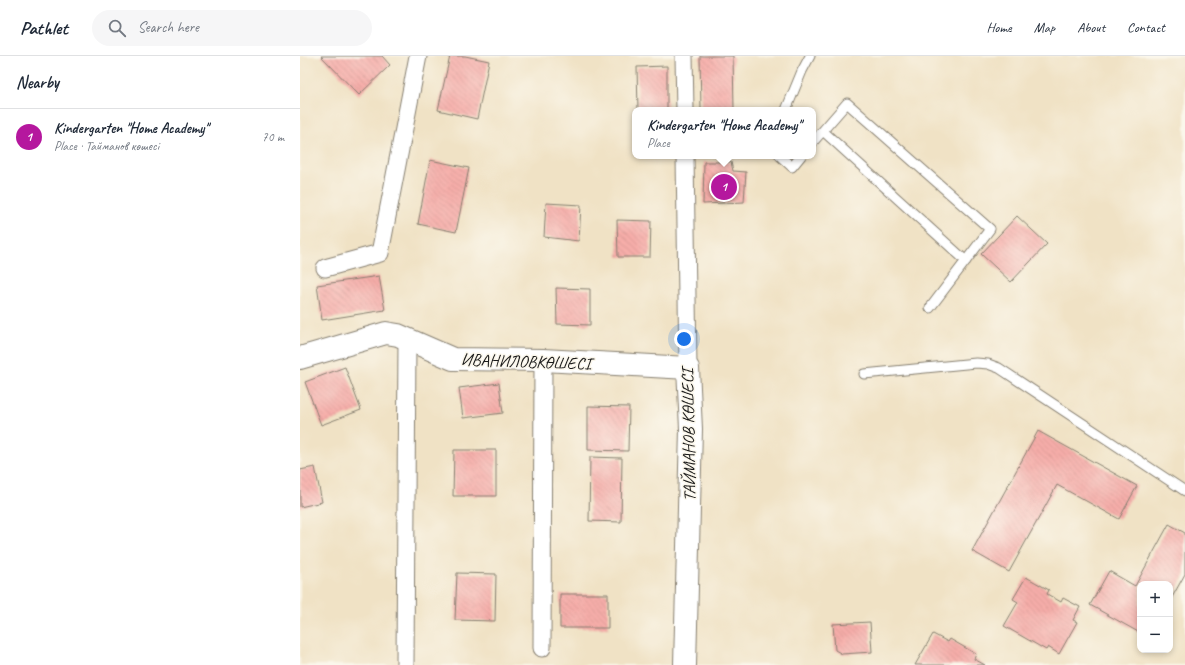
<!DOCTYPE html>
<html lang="en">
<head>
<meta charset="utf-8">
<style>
	:root { --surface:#fff; --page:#f6f6f7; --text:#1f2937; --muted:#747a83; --line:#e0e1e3; --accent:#b5179e }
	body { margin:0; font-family:Caveat,sans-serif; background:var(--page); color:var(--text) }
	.controls { position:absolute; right:12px; bottom:12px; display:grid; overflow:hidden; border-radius:8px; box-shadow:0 2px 6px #0003 }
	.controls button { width:36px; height:36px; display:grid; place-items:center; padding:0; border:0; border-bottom:1px solid var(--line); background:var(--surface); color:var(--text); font:20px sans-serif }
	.you { position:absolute; left:384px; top:283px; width:14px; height:14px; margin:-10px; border:3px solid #fff; border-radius:50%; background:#1a73e8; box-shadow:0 0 0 6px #1a73e833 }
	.badge { display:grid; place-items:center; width:26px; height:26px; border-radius:50%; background:var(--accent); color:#fff; font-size:13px; font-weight:700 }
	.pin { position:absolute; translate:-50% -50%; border:2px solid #fff; box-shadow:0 1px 4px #0006 }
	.popup { position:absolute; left:332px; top:51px; width:184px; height:52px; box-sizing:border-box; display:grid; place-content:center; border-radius:8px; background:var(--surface); filter:drop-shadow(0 1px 3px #0005); font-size:13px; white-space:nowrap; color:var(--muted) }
	.popup b { font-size:15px; color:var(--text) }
	.popup::after { content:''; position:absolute; left:50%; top:100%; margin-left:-8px; border:8px solid transparent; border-top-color:var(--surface) }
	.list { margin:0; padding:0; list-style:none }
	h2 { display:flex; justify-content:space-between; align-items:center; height:52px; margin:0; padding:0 16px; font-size:17px }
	h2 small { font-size:13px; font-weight:400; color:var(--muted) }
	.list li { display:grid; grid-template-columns:26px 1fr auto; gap:12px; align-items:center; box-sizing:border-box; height:56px; padding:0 16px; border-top:1px solid var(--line) }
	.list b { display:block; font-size:15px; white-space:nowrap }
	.list p { margin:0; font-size:13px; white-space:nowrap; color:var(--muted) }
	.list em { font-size:13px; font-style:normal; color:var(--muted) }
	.icon { flex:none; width:22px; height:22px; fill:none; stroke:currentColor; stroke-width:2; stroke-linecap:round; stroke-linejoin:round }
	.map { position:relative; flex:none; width:885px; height:609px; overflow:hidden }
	header { display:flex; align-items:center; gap:24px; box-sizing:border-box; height:56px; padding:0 20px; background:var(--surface); border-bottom:1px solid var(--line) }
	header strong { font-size:19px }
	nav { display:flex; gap:22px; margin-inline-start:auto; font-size:14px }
	.search { width:280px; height:36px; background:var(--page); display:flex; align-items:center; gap:10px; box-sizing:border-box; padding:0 14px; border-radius:22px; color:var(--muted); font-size:15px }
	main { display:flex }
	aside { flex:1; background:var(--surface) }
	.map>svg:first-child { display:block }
	.building { fill:url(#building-back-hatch) }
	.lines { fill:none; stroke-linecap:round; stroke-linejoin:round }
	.lane-casing { stroke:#867f70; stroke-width:11 }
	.street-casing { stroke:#867f70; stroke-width:19 }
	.secondary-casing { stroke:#867f70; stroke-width:24 }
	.lane { stroke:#fff; stroke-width:9 }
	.street { stroke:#fff; stroke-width:17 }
	.secondary { stroke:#fff; stroke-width:22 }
	.labels { text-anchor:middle; stroke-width:3; stroke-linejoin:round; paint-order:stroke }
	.street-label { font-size:17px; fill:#1c1c1c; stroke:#fbf7ec }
</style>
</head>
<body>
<header>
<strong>Pathlet</strong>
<div class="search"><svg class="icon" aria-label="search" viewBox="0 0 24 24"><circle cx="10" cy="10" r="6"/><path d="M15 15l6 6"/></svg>Search here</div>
<nav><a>Home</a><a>Map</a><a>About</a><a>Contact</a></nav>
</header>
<main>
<aside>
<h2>Nearby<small></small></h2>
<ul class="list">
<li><span class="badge">1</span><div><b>Kindergarten &quot;Home Academy&quot;</b><p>Place · Тайманов көшесі</p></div><em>70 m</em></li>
</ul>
</aside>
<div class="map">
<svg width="885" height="609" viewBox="0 0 885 609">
	<defs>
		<pattern id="building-back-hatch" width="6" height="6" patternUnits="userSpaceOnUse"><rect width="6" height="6" fill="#f6ada9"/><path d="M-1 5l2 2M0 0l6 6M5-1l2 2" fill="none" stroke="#d29491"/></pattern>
	</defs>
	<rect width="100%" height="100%" fill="#fbf7ec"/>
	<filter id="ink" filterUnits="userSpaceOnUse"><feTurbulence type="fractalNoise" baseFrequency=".025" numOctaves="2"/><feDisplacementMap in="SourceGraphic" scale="8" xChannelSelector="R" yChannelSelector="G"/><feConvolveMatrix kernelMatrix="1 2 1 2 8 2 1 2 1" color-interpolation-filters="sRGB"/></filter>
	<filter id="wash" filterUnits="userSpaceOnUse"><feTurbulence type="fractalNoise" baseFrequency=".012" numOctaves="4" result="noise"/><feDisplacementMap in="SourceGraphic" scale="16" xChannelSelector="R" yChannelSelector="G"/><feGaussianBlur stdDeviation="0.9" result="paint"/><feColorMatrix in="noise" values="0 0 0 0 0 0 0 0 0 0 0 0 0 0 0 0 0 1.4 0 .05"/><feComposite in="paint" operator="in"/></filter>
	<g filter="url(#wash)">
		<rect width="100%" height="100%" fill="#f0e2c5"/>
		<g id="blocks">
			<!-- building -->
			<path class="building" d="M21 0H82L90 9 59 39Z
				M150 0H165L189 5 177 63 138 54Z
				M400 0H433L434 54H401Z
				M367 10V54H338L337 11Z
				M130 104 169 112 156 176 118 168Z
				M404 106H431L433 115 446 116 444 146 403 148Z
				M246 147 281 149 279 185 244 181Z
				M717 160 747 188 711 226 681 198Z
				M317 164 351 165 350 201H318Z
				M79 220 85 254 22 264 17 229Z
				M256 232 290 233V269L257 268Z
				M45 311 61 354 21 369 5 326Z
				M199 327 203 357 163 362 159 332Z
				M288 350 329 351 328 395 288 394Z
				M738 375 837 430 819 463 757 429 709 516 672 495Z
				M154 394H196V440H153Z
				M290 401 322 402 321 466 289 465Z
				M15 411 22 446 0 451V414Z
				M869 468 885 477V518L870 545V528H840V577L790 549 809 515 835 530Z
				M157 517 196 518 195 565 155 564Z
				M726 521 749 534 747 538 761 546 763 542 780 551 773 564 777 566 759 598 748 591 746 594 704 570 718 546 713 543Z
				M260 538H308V572H260Z
				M570 566 572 596 542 598 535 594 533 568Z
				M633 578 648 586 650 583 676 598 674 603 685 609H615Z"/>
		</g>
	</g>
	<g filter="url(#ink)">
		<use href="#blocks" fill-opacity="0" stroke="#867f70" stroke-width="1"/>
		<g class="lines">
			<defs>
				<path id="lane" d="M486 54 502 15 510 0
					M523 75 666 205
					M513 86 547 47 690 173 630 252
					M480 100 492 111 501 100
					M564 318 676 307 688 308 699 312 885 435"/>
				<path id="street" d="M384 0 385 54
					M385 100 388 312
					M25 212 80 197 118 0
					M242 592 243 304
					M105 609 107 284"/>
				<path id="secondary" d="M0 302 86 277 98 279 153 303 243 304 388 312 391 373 385 609"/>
			</defs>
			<!-- lane casing -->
			<use href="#lane" class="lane-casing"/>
			<!-- street casing -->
			<use href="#street" class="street-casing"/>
			<!-- secondary casing -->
			<use href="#secondary" class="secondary-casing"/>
			<!-- lane -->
			<use href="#lane" class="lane"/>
			<!-- street -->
			<use href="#street" class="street"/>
			<!-- secondary -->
			<use href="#secondary" class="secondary"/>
		</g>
	</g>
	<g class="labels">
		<!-- street labels -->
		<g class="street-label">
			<text transform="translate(226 305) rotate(2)" y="6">ИВАНИЛОВКӨШЕСІ</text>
			<text transform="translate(388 379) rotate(-91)" y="6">ТАЙМАНОВ КӨШЕСІ</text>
		</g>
	</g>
</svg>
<div class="controls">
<button>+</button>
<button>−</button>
</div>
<div class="you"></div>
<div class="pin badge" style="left:424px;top:131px">1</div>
<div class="popup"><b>Kindergarten &quot;Home Academy&quot;</b>Place</div>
</div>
</main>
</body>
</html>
